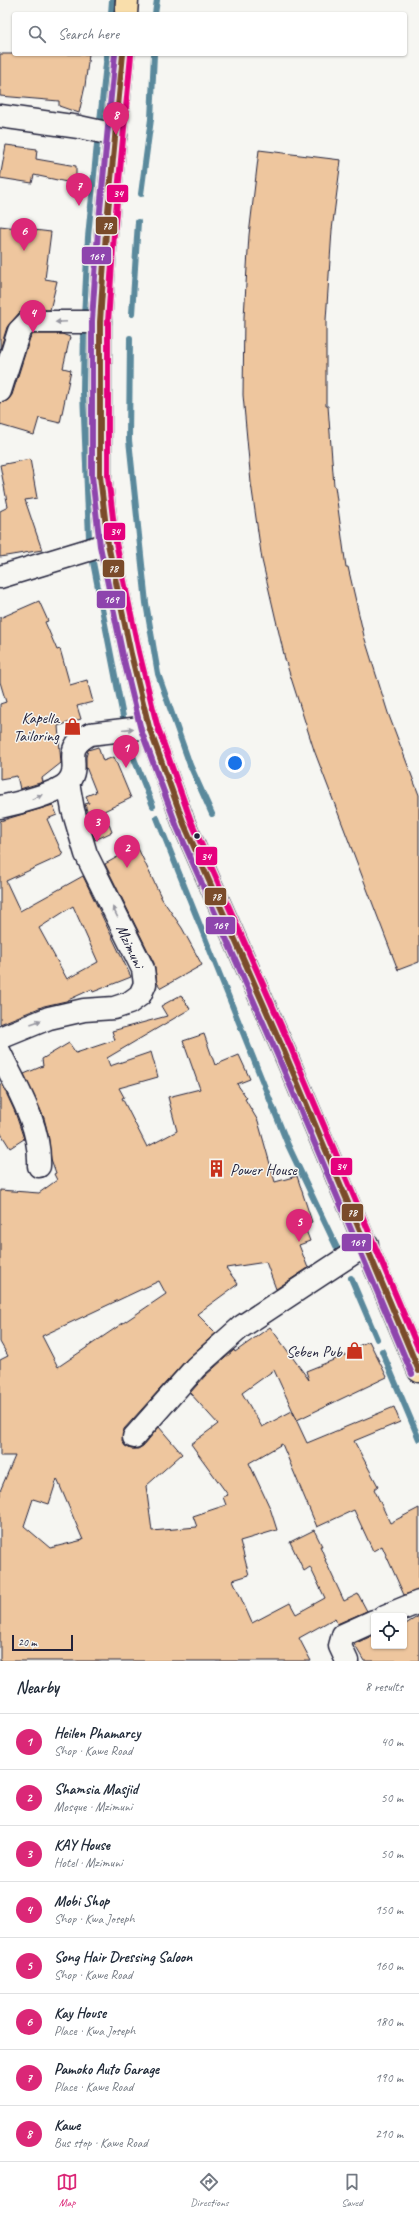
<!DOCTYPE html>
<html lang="en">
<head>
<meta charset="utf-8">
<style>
	:root { --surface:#fff; --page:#f2f2f3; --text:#1f2937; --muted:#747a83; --line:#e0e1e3; --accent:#db2777 }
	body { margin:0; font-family:Caveat,sans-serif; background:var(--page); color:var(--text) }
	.controls { position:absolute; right:12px; bottom:12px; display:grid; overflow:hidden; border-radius:4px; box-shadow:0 1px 3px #0004 }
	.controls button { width:36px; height:36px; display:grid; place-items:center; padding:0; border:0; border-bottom:1px solid var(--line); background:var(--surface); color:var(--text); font:20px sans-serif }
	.scale { position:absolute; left:12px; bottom:10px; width:61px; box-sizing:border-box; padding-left:4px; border:2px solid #22223b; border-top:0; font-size:11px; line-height:14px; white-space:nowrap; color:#22223b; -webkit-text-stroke:3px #f6f6f2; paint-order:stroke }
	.you { position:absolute; left:235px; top:763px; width:14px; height:14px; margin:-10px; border:3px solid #fff; border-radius:50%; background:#1a73e8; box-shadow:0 0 0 6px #1a73e833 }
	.badge { display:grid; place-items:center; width:26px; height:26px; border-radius:50%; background:var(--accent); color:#fff; font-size:13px; font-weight:700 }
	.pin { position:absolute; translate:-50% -33px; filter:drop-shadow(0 1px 2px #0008) }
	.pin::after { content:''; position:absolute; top:21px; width:14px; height:12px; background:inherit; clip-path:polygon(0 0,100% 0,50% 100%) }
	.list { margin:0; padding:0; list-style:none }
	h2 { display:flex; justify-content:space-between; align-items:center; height:52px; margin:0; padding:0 16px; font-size:17px }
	h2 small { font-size:13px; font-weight:400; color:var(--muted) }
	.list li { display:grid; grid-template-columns:26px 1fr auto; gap:12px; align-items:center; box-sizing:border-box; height:56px; padding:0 16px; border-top:1px solid var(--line) }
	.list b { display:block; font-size:15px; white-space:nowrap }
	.list p { margin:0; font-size:13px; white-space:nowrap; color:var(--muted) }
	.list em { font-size:13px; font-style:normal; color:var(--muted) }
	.icon { flex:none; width:22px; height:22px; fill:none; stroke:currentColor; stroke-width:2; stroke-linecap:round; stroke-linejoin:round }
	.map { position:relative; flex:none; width:419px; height:1661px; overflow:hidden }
	.search { position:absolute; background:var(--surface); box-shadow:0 1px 3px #0004; left:12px; right:12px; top:12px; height:44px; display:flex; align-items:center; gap:10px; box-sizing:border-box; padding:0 14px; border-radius:4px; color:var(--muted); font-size:15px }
	.sheet { height:500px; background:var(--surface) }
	nav { display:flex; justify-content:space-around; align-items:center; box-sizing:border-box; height:56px; border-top:1px solid var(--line); background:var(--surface); font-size:11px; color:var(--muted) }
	nav a { display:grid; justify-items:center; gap:2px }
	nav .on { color:var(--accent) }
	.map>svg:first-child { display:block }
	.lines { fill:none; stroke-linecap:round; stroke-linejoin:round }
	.stream { stroke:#5a899c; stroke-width:6 }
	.building { fill:#eec69e; stroke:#22223b; fill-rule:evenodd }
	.minor-casing { stroke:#22223b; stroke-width:25 }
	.major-casing { stroke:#22223b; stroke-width:25 }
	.minor { stroke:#f6f6f2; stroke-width:22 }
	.major { stroke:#f9deab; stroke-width:22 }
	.bus-1-casing { stroke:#f6f6f2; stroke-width:9 }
	.bus-2-casing { stroke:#f6f6f2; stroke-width:9 }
	.bus-3-casing { stroke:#f6f6f2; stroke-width:9 }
	.bus-1 { stroke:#7a4b2a; stroke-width:6 }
	.bus-2 { stroke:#8e44ad; stroke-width:6 }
	.bus-3 { stroke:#e5007d; stroke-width:6 }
	.oneway { fill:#9797a0 }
	.bus-dot { fill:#22223b; stroke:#f6f6f2; stroke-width:1.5 }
	.labels { text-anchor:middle; stroke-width:3; stroke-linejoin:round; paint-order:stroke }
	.poi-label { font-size:16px; fill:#22223b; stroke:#f6f6f2; text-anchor:end }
	.street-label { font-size:16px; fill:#22223b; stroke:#f6f6f2 }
	.line-badge { stroke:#f6f6f2; stroke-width:1.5 }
	.badge-label { font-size:11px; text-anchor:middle; font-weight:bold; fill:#fff }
</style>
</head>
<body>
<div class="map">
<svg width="419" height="1661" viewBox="0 0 419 1661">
	<rect width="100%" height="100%" fill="#f6f6f2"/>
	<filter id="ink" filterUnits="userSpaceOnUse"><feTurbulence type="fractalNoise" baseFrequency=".025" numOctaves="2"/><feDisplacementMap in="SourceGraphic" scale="8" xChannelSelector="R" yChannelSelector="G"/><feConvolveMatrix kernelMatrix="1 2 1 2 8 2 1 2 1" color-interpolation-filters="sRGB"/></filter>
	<g filter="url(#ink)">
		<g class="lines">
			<!-- stream -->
			<path class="stream" d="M111 14 112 0
				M155 14 157 0
				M100 121 107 54
				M141 194 151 119 154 54
				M132 314 138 222
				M84 318 88 237 97 144
				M84 326 83 392 89 538
				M130 338 129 440 146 603 158 674 190 765 212 814
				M92 557 125 727
				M127 741 153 806
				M157 818 288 1145 337 1248
				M351 1278 377 1339
				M382 1351 419 1439"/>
		</g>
		<!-- building -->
		<path class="building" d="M0 54H89L85 86 79 113 59 106V101L0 96Z
			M6 145 37 149 36 159 76 166V184L34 175 32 183 0 178Z
			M259 150 341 160 332 230 326 320V406H328L334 486H335L346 567H348L364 636 388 713 419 795V962L398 970 314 750 285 659 262 560 251 483 243 395 244 317 249 235Z
			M0 226 51 232 45 279 57 281 50 310H28L19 313 7 327 0 350Z
			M33 334H62L70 337 63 368 71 370 60 423 39 418 34 435 0 425V403L8 400 12 395 30 338Z
			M30 459 37 498 25 500 42 550 0 557V511L8 507 0 465Z
			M39 601 48 621 45 622 57 650 60 649 70 685 87 680 93 702 77 706 81 719 58 726 61 763 42 778 43 782 20 789 17 776 0 779V704L6 702 0 682V618Z
			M98 747 103 761 114 757 131 798 104 811 112 832 95 840 85 804 89 803 86 796 96 792 86 767V757L88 750Z
			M53 805 57 815 47 819 63 855 6 881 20 911 83 876 131 977 93 992 92 989 66 1001 44 1006 0 1024V821ZM73 906 98 962 67 979 39 928Z
			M137 846 162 899 182 928 202 965 161 988 157 983 154 963 105 864Z
			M181 995 190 1009 107 1058 110 1066 151 1052 158 1077 119 1088 124 1097 122 1098 147 1147 177 1131 168 1097 200 1089 183 1041 204 1034 215 1065 239 1055 250 1079 237 1084 247 1098 245 1099 258 1121 275 1182 297 1176 312 1222 304 1225 310 1241 299 1245 308 1268 276 1289 266 1262 226 1268 238 1284 197 1314 216 1333 187 1359 124 1429 122 1441 125 1446 131 1449H138L143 1446 159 1427 182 1454 146 1486 152 1531 197 1527 193 1516 226 1505 223 1497 228 1495 191 1444 218 1424 190 1393 205 1376 234 1350 235 1352 270 1327 309 1380 306 1371 351 1353 350 1350 369 1341 387 1377 297 1420 274 1370 242 1393 262 1427 292 1411 307 1443 394 1407 400 1422 354 1441 378 1486 374 1489 390 1523 419 1508V1590L404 1595 382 1546 373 1551 354 1510 317 1527 282 1444 249 1463 270 1508 277 1530 240 1541 249 1575 233 1580 252 1623 290 1603 296 1614 325 1598 310 1567 304 1571 290 1542 314 1530 322 1546H320L326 1560H325L344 1601 358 1594 367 1611 337 1624 335 1618 299 1638 311 1661H0V1491L15 1456H0V1360L8 1356 0 1342V1190L39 1193 57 1180 54 1174 56 1173 51 1159 48 1134 44 1118 24 1074 43 1066 42 1059 69 1043 76 1053 115 1040 112 1031 167 1016 161 1006ZM159 1281 166 1294 58 1367 42 1336ZM57 1479 83 1540 50 1548 24 1526 33 1499 49 1504Z
			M0 1084H2L15 1112 24 1139 10 1148 0 1132Z
			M419 1616V1661H364L354 1644 374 1635V1646H404V1625Z"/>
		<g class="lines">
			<defs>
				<path id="minor" d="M0 116 79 127 116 135
					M0 391 19 331 28 322H100
					M0 577 108 544
					M0 807C15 804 60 793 69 781 82 763 60 750 90 734L149 727
					M0 1038 49 1018 84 1010 114 1008 129 1003 140 995 145 984 143 969 86 854 73 810 68 782
					M0 1053C17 1088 41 1126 39 1166
					M134 1437 196 1367 241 1327 367 1244
					M385 1616 419 1602
					M347 1661 340 1646 343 1635 374 1621"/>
				<path id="major" d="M126 14 127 0
					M123 54 106 232 100 322V476L108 544 131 654 149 727 184 824 284 1051 419 1371"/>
			</defs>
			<!-- minor casing -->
			<use href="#minor" class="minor-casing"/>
			<!-- major casing -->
			<use href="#major" class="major-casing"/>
			<!-- minor -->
			<use href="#minor" class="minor"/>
			<!-- major -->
			<use href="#major" class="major"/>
			<defs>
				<path id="bus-1" d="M123 54 106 232 100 322V476L108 544 131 654 149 727 184 824 284 1051 419 1371"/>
				<path id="bus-2" d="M115 54 98 231 92 321V476L100 546 123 656 141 730 177 827 277 1054 412 1374"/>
				<path id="bus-3" d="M131 55 114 233 108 322V476L116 543 139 652 157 725 191 821 291 1048 419 1350"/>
			</defs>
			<!-- bus-1 casing -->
			<use href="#bus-1" class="bus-1-casing"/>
			<!-- bus-2 casing -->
			<use href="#bus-2" class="bus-2-casing"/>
			<!-- bus-3 casing -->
			<use href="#bus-3" class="bus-3-casing"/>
			<!-- bus-1 -->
			<use href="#bus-1" class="bus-1"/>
			<!-- bus-2 -->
			<use href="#bus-2" class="bus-2"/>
			<!-- bus-3 -->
			<use href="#bus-3" class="bus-3"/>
		</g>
		<!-- one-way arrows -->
		<defs><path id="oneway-solid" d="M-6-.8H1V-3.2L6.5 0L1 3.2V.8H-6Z"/></defs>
		<g class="oneway">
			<use href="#oneway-solid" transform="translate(61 322) rotate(178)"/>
			<use href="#oneway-solid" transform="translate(128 729) rotate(-6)"/>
			<use href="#oneway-solid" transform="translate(37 797) rotate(-24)"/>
			<use href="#oneway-solid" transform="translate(115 912) rotate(-116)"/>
			<use href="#oneway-solid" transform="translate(36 1022) rotate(-20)"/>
		</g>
	</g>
	<!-- icons -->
	<defs>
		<symbol id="shop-bare" viewBox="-9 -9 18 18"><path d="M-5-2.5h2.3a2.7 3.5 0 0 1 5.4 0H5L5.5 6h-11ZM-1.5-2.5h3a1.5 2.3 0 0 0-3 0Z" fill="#c8321e" stroke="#f6f6f2" stroke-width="2.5" paint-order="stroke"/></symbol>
		<symbol id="building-bare" viewBox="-9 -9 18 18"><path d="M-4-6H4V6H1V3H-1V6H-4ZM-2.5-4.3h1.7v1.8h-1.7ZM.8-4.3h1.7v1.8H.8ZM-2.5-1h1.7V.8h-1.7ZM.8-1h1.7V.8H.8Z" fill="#c8321e" stroke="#f6f6f2" stroke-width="2.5" paint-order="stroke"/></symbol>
	</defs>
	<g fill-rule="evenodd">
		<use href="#shop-bare" x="60" y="714" width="25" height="25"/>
		<use href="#building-bare" x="204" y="1156" width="25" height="25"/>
		<use href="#shop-bare" x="342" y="1338" width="25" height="25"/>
	</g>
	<!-- markers -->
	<circle class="bus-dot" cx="197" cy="836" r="3.5"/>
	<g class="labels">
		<!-- poi labels -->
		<g class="poi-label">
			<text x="59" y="723">Kapella<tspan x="59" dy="18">Tailoring</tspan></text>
			<text x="230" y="1175" text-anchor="start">Power House</text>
			<text x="342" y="1357">Seben Pub</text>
		</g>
		<!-- street labels -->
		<g class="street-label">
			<text transform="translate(131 946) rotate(65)" y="6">Mzimuni</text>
		</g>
	</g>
	<g class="line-badge">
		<rect x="106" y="184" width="23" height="19" rx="4" fill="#e5007d"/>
		<rect x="95" y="216" width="23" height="19" rx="4" fill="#7a4b2a"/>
		<rect x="81" y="246" width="31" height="19" rx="4" fill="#8e44ad"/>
		<rect x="103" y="522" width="23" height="19" rx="4" fill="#e5007d"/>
		<rect x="102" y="559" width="23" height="19" rx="4" fill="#7a4b2a"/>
		<rect x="96" y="590" width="30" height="19" rx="4" fill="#8e44ad"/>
		<rect x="195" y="846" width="23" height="20" rx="4" fill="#e5007d"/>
		<rect x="204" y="887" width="23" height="19" rx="4" fill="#7a4b2a"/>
		<rect x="205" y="916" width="31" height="19" rx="4" fill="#8e44ad"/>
		<rect x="330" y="1157" width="23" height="19" rx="4" fill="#e5007d"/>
		<rect x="341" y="1203" width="23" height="19" rx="4" fill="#7a4b2a"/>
		<rect x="341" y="1233" width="31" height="19" rx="4" fill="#8e44ad"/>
	</g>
	<g class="badge-label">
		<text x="118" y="197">34</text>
		<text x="107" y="229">78</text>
		<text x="96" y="260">169</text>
		<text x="115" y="535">34</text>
		<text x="113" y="572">78</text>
		<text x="111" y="603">169</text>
		<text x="206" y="860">34</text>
		<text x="216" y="900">78</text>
		<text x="220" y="929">169</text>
		<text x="341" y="1170">34</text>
		<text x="352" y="1216">78</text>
		<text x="357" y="1246">169</text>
	</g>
</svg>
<div class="controls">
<button><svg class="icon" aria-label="locate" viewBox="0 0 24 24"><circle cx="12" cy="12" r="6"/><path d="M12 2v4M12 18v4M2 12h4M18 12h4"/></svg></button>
</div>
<div class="scale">20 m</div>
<div class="you"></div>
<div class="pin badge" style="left:126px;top:768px">1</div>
<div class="pin badge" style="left:127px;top:868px">2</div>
<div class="pin badge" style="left:97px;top:842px">3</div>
<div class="pin badge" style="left:33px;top:333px">4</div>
<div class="pin badge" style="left:299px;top:1242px">5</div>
<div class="pin badge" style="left:24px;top:251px">6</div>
<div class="pin badge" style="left:79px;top:206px">7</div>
<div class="pin badge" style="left:116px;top:135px">8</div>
<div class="search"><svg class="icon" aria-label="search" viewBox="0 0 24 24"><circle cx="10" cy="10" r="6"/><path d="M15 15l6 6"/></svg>Search here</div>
</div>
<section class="sheet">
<h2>Nearby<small>8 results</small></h2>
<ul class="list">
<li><span class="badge">1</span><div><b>Heilen Phamarcy</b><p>Shop · Kawe Road</p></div><em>40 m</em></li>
<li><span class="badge">2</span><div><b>Shamsia Masjid</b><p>Mosque · Mzimuni</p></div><em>50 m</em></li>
<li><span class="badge">3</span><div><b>KAY House</b><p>Hotel · Mzimuni</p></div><em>50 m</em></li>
<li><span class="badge">4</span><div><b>Mobi Shop</b><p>Shop · Kwa Joseph</p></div><em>150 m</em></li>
<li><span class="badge">5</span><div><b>Song Hair Dressing Saloon</b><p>Shop · Kawe Road</p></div><em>160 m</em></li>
<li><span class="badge">6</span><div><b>Kay House</b><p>Place · Kwa Joseph</p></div><em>180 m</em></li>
<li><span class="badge">7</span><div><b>Pamoko Auto Garage</b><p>Place · Kawe Road</p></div><em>190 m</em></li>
<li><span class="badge">8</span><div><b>Kawe</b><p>Bus stop · Kawe Road</p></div><em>210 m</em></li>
</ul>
</section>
<nav>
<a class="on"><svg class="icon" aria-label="map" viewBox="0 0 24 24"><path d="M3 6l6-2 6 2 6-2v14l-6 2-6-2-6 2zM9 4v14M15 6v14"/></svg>Map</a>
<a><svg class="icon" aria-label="directions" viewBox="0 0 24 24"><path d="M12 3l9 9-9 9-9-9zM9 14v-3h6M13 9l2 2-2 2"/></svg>Directions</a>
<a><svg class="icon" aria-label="saved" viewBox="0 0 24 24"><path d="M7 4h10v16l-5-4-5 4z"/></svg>Saved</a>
</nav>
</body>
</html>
